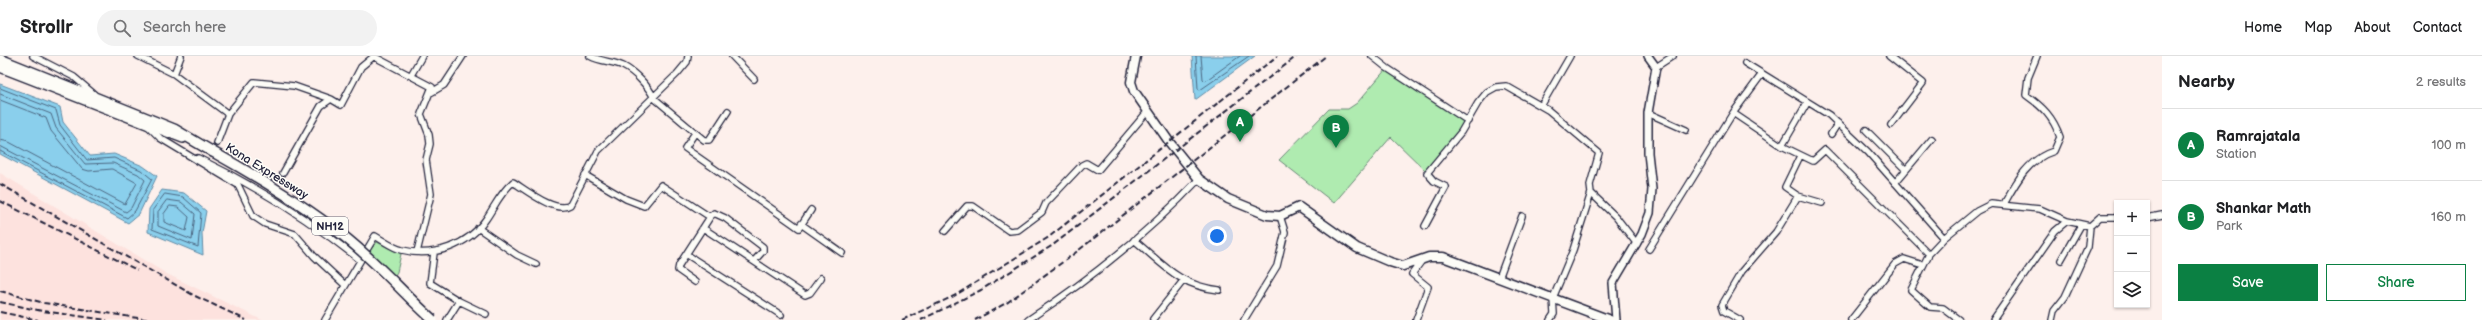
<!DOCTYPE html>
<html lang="en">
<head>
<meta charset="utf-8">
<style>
	:root { --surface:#fff; --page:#f2f2f2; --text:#202124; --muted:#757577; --line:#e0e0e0; --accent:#0b8043 }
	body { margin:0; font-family:"Balsamiq Sans",sans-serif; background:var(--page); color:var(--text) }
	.controls { position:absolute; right:12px; bottom:12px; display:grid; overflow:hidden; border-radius:0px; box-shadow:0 1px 3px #0004 }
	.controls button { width:36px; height:36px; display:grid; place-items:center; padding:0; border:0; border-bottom:1px solid var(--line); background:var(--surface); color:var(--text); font:20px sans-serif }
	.you { position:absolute; left:1217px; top:180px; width:14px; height:14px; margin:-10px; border:3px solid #fff; border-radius:50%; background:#1a73e8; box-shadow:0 0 0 6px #1a73e833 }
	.badge { display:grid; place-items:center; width:26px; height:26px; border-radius:50%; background:var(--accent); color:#fff; font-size:13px; font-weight:700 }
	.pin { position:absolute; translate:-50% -33px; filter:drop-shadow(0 1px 2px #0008) }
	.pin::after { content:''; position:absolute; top:21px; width:14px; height:12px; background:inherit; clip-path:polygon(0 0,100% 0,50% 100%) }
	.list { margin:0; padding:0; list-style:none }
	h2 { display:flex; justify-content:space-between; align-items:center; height:52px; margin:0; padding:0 16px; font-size:17px }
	h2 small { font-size:13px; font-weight:400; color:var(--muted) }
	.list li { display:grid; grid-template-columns:26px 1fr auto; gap:12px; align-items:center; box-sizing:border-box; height:72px; padding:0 16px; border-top:1px solid var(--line) }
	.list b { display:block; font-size:15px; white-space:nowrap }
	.list p { margin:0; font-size:13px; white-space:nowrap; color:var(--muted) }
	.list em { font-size:13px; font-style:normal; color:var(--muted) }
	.actions { display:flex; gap:8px; padding:12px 16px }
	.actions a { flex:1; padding:9px 0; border:1px solid var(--accent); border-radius:0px; text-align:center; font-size:14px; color:var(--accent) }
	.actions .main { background:var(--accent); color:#fff }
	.icon { flex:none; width:22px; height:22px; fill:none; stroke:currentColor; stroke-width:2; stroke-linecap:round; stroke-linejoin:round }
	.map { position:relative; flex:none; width:2162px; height:264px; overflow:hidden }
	header { display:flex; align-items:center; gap:24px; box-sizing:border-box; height:56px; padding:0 20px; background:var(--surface); border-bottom:1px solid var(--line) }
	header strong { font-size:19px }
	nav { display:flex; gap:22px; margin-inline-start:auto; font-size:14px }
	.search { width:280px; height:36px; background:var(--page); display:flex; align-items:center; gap:10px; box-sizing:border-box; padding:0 14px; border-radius:22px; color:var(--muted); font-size:15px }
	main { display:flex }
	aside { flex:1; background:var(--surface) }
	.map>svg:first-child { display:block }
	.built { fill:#fde2de }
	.green { fill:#afebb0; stroke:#688676 }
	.water { fill:#8acfec; stroke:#608aa5 }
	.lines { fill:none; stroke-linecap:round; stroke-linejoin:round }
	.shore { stroke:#4c6782; stroke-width:1 }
	.minor-casing { stroke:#22223b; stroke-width:8 }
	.tertiary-casing { stroke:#22223b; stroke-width:10 }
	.secondary-casing { stroke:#22223b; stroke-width:11 }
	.trunk-casing { stroke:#22223b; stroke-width:12 }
	.minor { stroke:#fdfcf7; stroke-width:5.5 }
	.tertiary { stroke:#fdfcf7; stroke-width:7 }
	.secondary { stroke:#fdfcf7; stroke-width:8 }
	.trunk { stroke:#fdfcf7; stroke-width:9 }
	.rail { stroke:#22223b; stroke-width:2; stroke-dasharray:6 3; stroke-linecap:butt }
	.trunk-bridge-casing { stroke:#22223b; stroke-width:12; stroke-linecap:butt }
	.trunk-bridge { stroke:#fdfcf7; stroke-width:9 }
	.labels { text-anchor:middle; stroke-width:3; stroke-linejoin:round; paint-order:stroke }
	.shield { fill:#fdfcf7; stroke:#646373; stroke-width:1 }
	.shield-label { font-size:11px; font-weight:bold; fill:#22223b }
	.street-label { font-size:12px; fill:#22223b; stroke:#fdfcf7 }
</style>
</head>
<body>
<header>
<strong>Strollr</strong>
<div class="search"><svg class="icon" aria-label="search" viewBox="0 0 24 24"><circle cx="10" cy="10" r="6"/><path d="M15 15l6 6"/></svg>Search here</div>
<nav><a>Home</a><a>Map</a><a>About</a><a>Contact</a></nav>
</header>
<main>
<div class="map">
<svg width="2162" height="264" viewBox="0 0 2162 264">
	<rect width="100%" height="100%" fill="#fdf0ec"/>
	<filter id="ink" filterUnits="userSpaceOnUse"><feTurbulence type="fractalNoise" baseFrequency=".025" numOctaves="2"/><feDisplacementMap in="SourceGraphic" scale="8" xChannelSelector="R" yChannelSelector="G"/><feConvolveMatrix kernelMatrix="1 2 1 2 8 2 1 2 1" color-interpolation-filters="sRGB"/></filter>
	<g filter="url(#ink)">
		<!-- built -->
		<path class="built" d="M0 117 167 218 262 264H0Z"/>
		<!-- green -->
		<path class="green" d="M1387 12 1466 65 1426 115 1391 81 1334 147 1279 104 1329 53H1348L1357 47Z
			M377 186 401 198 397 216 393 222 367 198Z"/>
		<!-- water -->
		<path class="water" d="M1192 0H1255L1195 44Z
			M0 28 60 51 63 66 90 100 114 98 143 110 157 120 139 158 128 167 0 98Z
			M162 134 184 137 206 155 202 177 203 199 148 176 149 153Z"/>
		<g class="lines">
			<!-- shore -->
			<path class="shore" d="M1196 0 1198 33 1200 34 1249 0
				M1201 0 1203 23 1205 25 1240 0
				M0 32 56 54 60 69 87 104 114 102 141 114 152 123 135 155 127 162 0 95
				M0 38 51 58 56 72 85 108 113 107 138 118 145 124 131 152 126 156 0 90
				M0 44 46 62 51 75 82 113 89 115 112 113 137 127 125 148 9 86 0 84
				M165 138 183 141 201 157 198 191 152 173 153 154Z
				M167 144 181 146 195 158 192 184 158 170V156Z
				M170 150 178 151 189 161 186 175 164 166V158Z"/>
			<defs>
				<path id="minor" d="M33 0 74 21 94 38
					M138 0 174 18
					M181 0 174 18 228 58
					M373 0 432 31 421 58 429 79 430 88 426 104 431 138 417 196
					M590 0C601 6 613 5 623 10 635 16 649 31 654 42L704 84H709L728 55
					M732 0 754 23
					M1372 0 1387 12 1468 65
					M1889 0 1923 27 1891 69
					M1745 7 1829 59 1868 96 1944 182 1977 155 1991 148 2040 153 2067 165
					M1656 11 1673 0
					M411 19 422 0
					M432 36 444 29 463 0
					M1541 50 1570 0
					M1648 57 1686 74
					M1733 57 1782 90 1813 105 1825 94 1929 198
					M147 69 160 82 238 129 253 160 265 168 295 178 314 200 345 229
					M1866 74 1906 114
					M695 77 685 92 792 167 799 172 811 154
					M1831 78 1838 67
					M217 87 228 58 254 26 294 30 331 43
					M1782 90 1807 47
					M1800 100 1785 131 1798 140 1822 147
					M198 102C256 130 310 164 360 204
					M283 117 321 50 331 43 341 49 361 11 373 1
					M585 119 626 143 644 150 661 129 710 161 679 209 678 214 695 226
					M1895 127 1932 83
					M2004 148C2016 126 2028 103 2054 95L2060 81C2053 61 2043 51 2026 39L2028 22 2037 0
					M710 161 714 157 725 162 763 191V195L754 205
					M2147 162 2162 159
					M801 168 842 197
					M1425 170 1446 131 1434 125 1427 117 1461 76 1478 47 1487 36 1496 31 1506 30 1548 54 1599 97 1590 129 1591 137
					M478 172 517 199 536 208
					M703 172 805 239 810 237 821 222
					M945 175 967 150H973L1009 175 1018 174 1042 156 1046 147 1082 109 1086 107 1098 114 1147 56
					M1944 182 1929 198 1911 234 1930 251 1943 252 1959 264
					M1134 184C1163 208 1179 230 1219 234
					M1649 193 1733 57 1762 18
					M434 197 430 227 459 245 486 258
					M686 198 781 259
					M2061 204 2081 169
					M1499 222 1522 160
					M1153 263 1183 225
					M325 264 375 180C384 185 393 192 402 194 433 202 468 190 486 163 495 150 500 137 513 126 526 134 556 158 570 149L598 95 677 18 687 6 688 0
					M447 264 459 245
					M1028 264C1089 224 1149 176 1199 123
					M1244 264 1277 210 1285 176 1280 160
					M1416 264 1428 231 1412 218 1423 203
					M1550 264 1554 258 1553 242 1573 194 1591 137 1616 161 1637 188
					M1740 264 1724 255 1722 249 1742 215 1776 176 1798 140
					M1851 264 1895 208 1904 203 1923 209
					M1993 264 2055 175 2067 165 2090 170 2100 161H2117
					M2052 264 2054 255 2065 241 2088 191 2090 170"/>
				<path id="tertiary" d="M1616 264 1613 227 1642 178 1650 157 1652 133 1648 97V57L1656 11 1648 0"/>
				<path id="secondary" d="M1136 0 1131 26 1134 35 1170 87 1199 123 1228 143 1267 159 1280 160 1299 151 1357 192 1390 206 1403 210 1429 201H1443L1610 264"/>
				<path id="trunk" d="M0 3 174 73 213 96
					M0 11 183 82"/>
			</defs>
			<!-- minor casing -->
			<use href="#minor" class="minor-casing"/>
			<!-- tertiary casing -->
			<use href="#tertiary" class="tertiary-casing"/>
			<!-- secondary casing -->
			<use href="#secondary" class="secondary-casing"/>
			<!-- trunk casing -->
			<use href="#trunk" class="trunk-casing"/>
			<!-- minor -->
			<use href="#minor" class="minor"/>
			<!-- tertiary -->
			<use href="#tertiary" class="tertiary"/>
			<!-- secondary -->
			<use href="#secondary" class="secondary"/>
			<!-- trunk -->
			<use href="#trunk" class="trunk"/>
			<!-- rail -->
			<path class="rail" d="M0 128 193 239 246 264
				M0 145 137 214
				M0 235 44 247 150 264
				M0 246 42 255 107 264
				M0 256 38 264
				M902 264 954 240 1049 181 1277 0
				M921 264 981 234 1053 189 1297 0
				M975 264 1008 246 1075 197 1326 0"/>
			<defs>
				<path id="trunk-bridge" d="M213 96C258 121 301 147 341 178 375 204 402 236 433 264"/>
			</defs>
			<!-- trunk-bridge casing -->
			<use href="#trunk-bridge" class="trunk-bridge-casing"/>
			<!-- trunk-bridge -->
			<use href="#trunk-bridge" class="trunk-bridge"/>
		</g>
	</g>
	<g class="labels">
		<!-- shield labels -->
		<rect class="shield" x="312" y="161" width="36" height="18" rx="3"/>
		<g class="shield-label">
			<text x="330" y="174">NH12</text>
		</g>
		<!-- street labels -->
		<g class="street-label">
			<text transform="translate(267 115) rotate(32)" y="4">Kona Expressway</text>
		</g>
	</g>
</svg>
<div class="controls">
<button>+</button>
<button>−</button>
<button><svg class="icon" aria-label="layers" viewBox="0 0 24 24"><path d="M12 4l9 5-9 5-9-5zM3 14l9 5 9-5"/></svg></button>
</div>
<div class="you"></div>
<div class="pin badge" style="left:1240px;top:86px">A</div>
<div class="pin badge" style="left:1336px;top:92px">B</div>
</div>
<aside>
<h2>Nearby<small>2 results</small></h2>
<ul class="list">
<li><span class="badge">A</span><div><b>Ramrajatala</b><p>Station</p></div><em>100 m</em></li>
<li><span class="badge">B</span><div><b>Shankar Math</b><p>Park</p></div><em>160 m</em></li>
</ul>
<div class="actions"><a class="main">Save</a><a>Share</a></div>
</aside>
</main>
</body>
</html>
